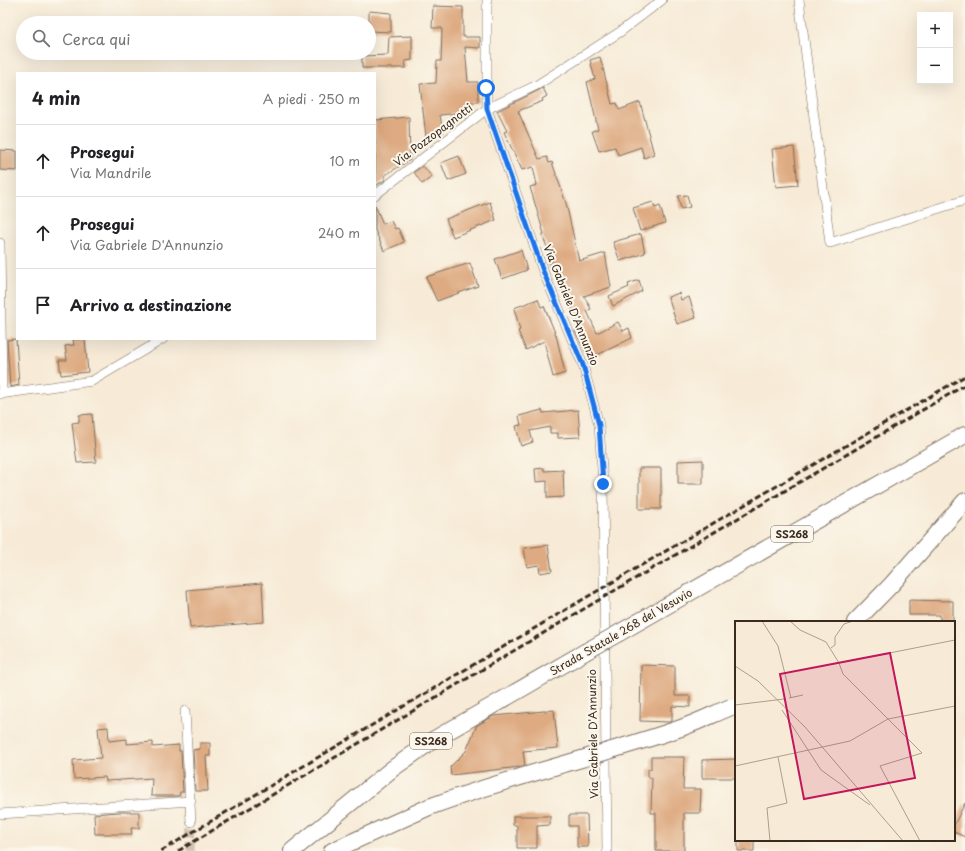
<!DOCTYPE html>
<html lang="it">
<head>
<meta charset="utf-8">
<style>
	:root { --surface:#fff; --page:#f6f6f6; --text:#202124; --muted:#757577; --line:#e0e0e0 }
	body { margin:0; font-family:"Playpen Sans",sans-serif; background:var(--page); color:var(--text) }
	.controls { position:absolute; right:12px; top:12px; display:grid; overflow:hidden; border-radius:0px; box-shadow:0 4px 16px #0002 }
	.controls button { width:36px; height:36px; display:grid; place-items:center; padding:0; border:0; border-bottom:1px solid var(--line); background:var(--surface); color:var(--text); font:20px sans-serif }
	.stop { position:absolute; width:12px; height:12px; margin:-9px; border:3px solid #1a73e8; border-radius:50%; background:#fff }
	.stop.end { background:#1a73e8; border-color:#fff; box-shadow:0 1px 4px #0008 }
	.list { margin:0; padding:0; list-style:none }
	h2 { display:flex; justify-content:space-between; align-items:center; height:52px; margin:0; padding:0 16px; font-size:17px }
	h2 small { font-size:13px; font-weight:400; color:var(--muted) }
	.list li { display:grid; grid-template-columns:26px 1fr auto; gap:12px; align-items:center; box-sizing:border-box; height:72px; padding:0 16px; border-top:1px solid var(--line) }
	.list b { display:block; font-size:15px; white-space:nowrap }
	.list p { margin:0; font-size:13px; white-space:nowrap; color:var(--muted) }
	.list em { font-size:13px; font-style:normal; color:var(--muted) }
	.icon { flex:none; width:22px; height:22px; fill:none; stroke:currentColor; stroke-width:2; stroke-linecap:round; stroke-linejoin:round }
	.map { position:relative; flex:none; width:965px; height:851px; overflow:hidden }
	.search { position:absolute; background:var(--surface); box-shadow:0 4px 16px #0002; left:16px; top:16px; width:360px; height:44px; display:flex; align-items:center; gap:10px; box-sizing:border-box; padding:0 14px; border-radius:22px; color:var(--muted); font-size:15px }
	.panel { position:absolute; background:var(--surface); box-shadow:0 4px 16px #0002; left:16px; top:72px; width:360px; height:268px; border-radius:0px }
	.map>svg:first-child { display:block }
	.building { fill:#deaa81 }
	.lines { fill:none; stroke-linecap:round; stroke-linejoin:round }
	.street-tunnel { stroke:#d1c4b2; stroke-width:9; stroke-dasharray:9 4.5; stroke-linecap:butt }
	.street-casing { stroke:#7d6e5f; stroke-width:10 }
	.highway-casing { stroke:#7d6e5f; stroke-width:18 }
	.street { stroke:#fff; stroke-width:9 }
	.highway { stroke:#fff; stroke-width:16 }
	.rail { stroke:#3b2a1e; stroke-width:3; stroke-dasharray:6 3; stroke-linecap:butt }
	.highway-bridge-casing { stroke:#7d6e5f; stroke-width:18; stroke-linecap:butt }
	.highway-bridge { stroke:#fff; stroke-width:16 }
	.route { stroke:#1a73e8; stroke-width:5 }
	.labels { text-anchor:middle; stroke-width:4; stroke-linejoin:round; paint-order:stroke }
	.shield { fill:#fbf7ec; stroke:#75685c; stroke-width:1 }
	.shield-label { font-size:10px; font-weight:bold; fill:#3b2a1e }
	.street-label { font-size:11px; fill:#3b2a1e; stroke:#fbf7ec }
	.inset-road { fill:none; stroke:#ac9e8d; stroke-width:1 }
	.view { fill:#c2185b; fill-opacity:0.15; stroke:#c2185b; stroke-width:2 }
	.inset-edge { fill:none; stroke:#3b2a1e; stroke-width:2 }
</style>
</head>
<body>
<div class="map">
<svg width="965" height="851" viewBox="0 0 965 851">
	<rect width="100%" height="100%" fill="#fbf7ec"/>
	<filter id="ink" filterUnits="userSpaceOnUse"><feTurbulence type="fractalNoise" baseFrequency=".025" numOctaves="2"/><feDisplacementMap in="SourceGraphic" scale="8" xChannelSelector="R" yChannelSelector="G"/><feConvolveMatrix kernelMatrix="1 2 1 2 8 2 1 2 1" color-interpolation-filters="sRGB"/></filter>
	<filter id="wash" filterUnits="userSpaceOnUse"><feTurbulence type="fractalNoise" baseFrequency=".012" numOctaves="4" result="noise"/><feDisplacementMap in="SourceGraphic" scale="16" xChannelSelector="R" yChannelSelector="G"/><feGaussianBlur stdDeviation="0.9" result="paint"/><feColorMatrix in="noise" values="0 0 0 0 0 0 0 0 0 0 0 0 0 0 0 0 0 1.4 0 .05"/><feComposite in="paint" operator="in"/></filter>
	<g filter="url(#wash)">
		<rect width="100%" height="100%" fill="#f7ebd7"/>
		<g id="blocks">
			<!-- building -->
			<path class="building" d="M433 6 463 7V37H480V48L465 47 468 82H478V102H468V112L440 115 443 133 426 137 420 84 436 83 437 61H441L442 28H432Z
				M369 11 391 13V32L369 31Z
				M412 36V60L405 61 406 68H362V56L388 55 389 37Z
				M600 57 612 104 617 103 619 110 640 102 654 154 644 158 641 147 618 155 615 147 599 151 592 131 598 129 587 82 595 79 590 60Z
				M543 88 547 96 542 99 543 101 518 111 539 159 547 157 549 163 552 162 566 203 579 261 605 253 611 287 584 296 591 309 587 311 597 333 618 322 623 331 629 328 632 338 591 358 588 351 586 353 575 331 580 329 568 299 567 300 549 263 553 261 542 235 544 234 530 187 537 185 533 167 522 170 504 132 507 131 497 111Z
				M409 117 410 160 385 175V180L375 186V120Z
				M794 147 798 185 776 187 772 149Z
				M0 150 17 151V171L0 170Z
				M459 156 466 174 448 181 441 163Z
				M423 166 432 177 422 184 414 172Z
				M687 195 690 207 681 209 678 196Z
				M490 202 496 220 453 237 446 219Z
				M653 202 655 208 660 206 665 223 640 231 633 208Z
				M375 205 383 224 391 221 395 229 398 228 404 242 384 251 375 230Z
				M641 234 645 253 620 261 613 242Z
				M521 250 527 270 502 279 495 259Z
				M470 263 478 286 437 301 426 277Z
				M639 280 642 291 613 306 609 296 629 287 628 284Z
				M679 293 681 300 689 297 696 318 677 324 668 297Z
				M538 299 541 307 544 306 556 335 565 373 553 377 544 341 526 350 518 331 520 330 514 308Z
				M16 339 19 385 10 387 7 340Z
				M73 339H85L88 372 61 375 59 360H67L65 346 74 345Z
				M542 410 543 413 578 410 580 437 558 438V433H550V427L530 431 533 442 521 446 516 426 521 425 519 416Z
				M92 414 96 462 77 463 72 423 79 422V415Z
				M703 460V484H678V461Z
				M544 468V471L563 470 564 497 547 498V481L536 482 535 469Z
				M639 468H661V509H639Z
				M548 545 552 571 540 573 539 565 527 567 524 548Z
				M262 583 264 622 190 628 187 590Z
				M909 600 953 601V622H940V615H909Z
				M641 665 675 666V696H690V707L672 706V721L669 722 640 721Z
				M554 710 558 748 523 751 525 766 520 767 451 775 450 767 466 751 477 725 494 716Z
				M108 727 109 741 127 739V744L153 742V747L179 745V751H181L183 792H180L179 796H151L152 778 106 781 105 777 74 779 73 760 101 758 98 728Z
				M200 743H210V756H206L208 791H195L193 750 200 749Z
				M651 757H684L683 789H701L700 813H684V851H656V813H651L652 778H648V769H651Z
				M736 759V778H702V760Z
				M965 803V837L954 832V825Z
				M119 812H139V828H131L132 834H95L94 814Z
				M569 815H587L588 847H577V826H569Z
				M513 816H550V825L537 826V848H517V825H513Z
				M738 840H754V851H738Z"/>
		</g>
	</g>
	<g filter="url(#ink)">
		<use href="#blocks" fill-opacity="0" stroke="#7d6e5f" stroke-width="1"/>
		<g class="lines">
			<!-- street-tunnel -->
			<path class="street-tunnel" d="M190 851 191 822"/>
			<defs>
				<path id="street" d="M487 0V109L543 271 583 365 599 425 603 484 607 851
					M799 0 830 243 965 200
					M375 195 487 109 537 85 620 32 662 0
					M0 243 2 394
					M0 394 92 381 163 339
					M185 711 191 822
					M0 814 191 801"/>
				<path id="highway" d="M855 622 892 584 965 501
					M619 633 965 435
					M292 851 392 769 433 740 585 652
					M332 851 429 807"/>
			</defs>
			<!-- street casing -->
			<use href="#street" class="street-casing"/>
			<!-- highway casing -->
			<use href="#highway" class="highway-casing"/>
			<!-- street -->
			<use href="#street" class="street"/>
			<!-- highway -->
			<use href="#highway" class="highway"/>
			<!-- rail -->
			<path class="rail" d="M161 851 582 600 965 376
				M178 851 614 591 965 385"/>
			<defs>
				<path id="highway-bridge" d="M585 652 619 633
					M429 807C512 776 597 757 681 728 698 722 714 714 731 707"/>
			</defs>
			<!-- highway-bridge casing -->
			<use href="#highway-bridge" class="highway-bridge-casing"/>
			<!-- highway-bridge -->
			<use href="#highway-bridge" class="highway-bridge"/>
		</g>
	</g>
	<g class="lines" filter="url(#ink)">
		<!-- route -->
		<path class="route" d="M486 88 487 109 543 271 583 365 599 425 603 484"/>
	</g>
	<g class="labels">
		<!-- shield labels -->
		<g class="shield">
			<rect x="771" y="526" width="42" height="16" rx="3"/>
			<rect x="410" y="733" width="42" height="16" rx="3"/>
		</g>
		<g class="shield-label">
			<text x="792" y="538">SS268</text>
			<text x="431" y="745">SS268</text>
		</g>
		<!-- street labels -->
		<g class="street-label">
			<text transform="translate(433 135) rotate(-37)" y="4">Via Pozzopagnotti</text>
			<text transform="translate(571 305) rotate(68)" y="4">Via Gabriele D'Annunzio</text>
			<text transform="translate(621 632) rotate(-30)" y="4">Strada Statale 268 del Vesuvio</text>
			<text transform="translate(593 734) rotate(-91)" y="4">Via Gabriele D'Annunzio</text>
		</g>
	</g>
	<!-- overview -->
	<g transform="translate(735 621)">
		<rect width="220" height="220" fill="#f7ebd7"/>
		<path class="inset-road" d="M27 0 43 25 56 77M55 0 65 9 91 21 104 42 108 53 187 132 145 145 185 220M96 27 100 24V16L109 3 118 0M104 42 220 19M0 45 23 60 70 106 168 220M54 77 68 74M0 84 49 78M47 89 86 149 135 184M0 145 115 120 153 98 220 85M35 220 32 187 52 182 43 136"/>
		<path class="view" d="M155 32 180 157 69 178 45 53Z"/>
		<rect width="220" height="220" class="inset-edge"/>
	</g>
</svg>
<div class="controls">
<button>+</button>
<button>−</button>
</div>
<div class="stop" style="left:486px;top:88px"></div>
<div class="stop end" style="left:603px;top:484px"></div>
<div class="search"><svg class="icon" aria-label="search" viewBox="0 0 24 24"><circle cx="10" cy="10" r="6"/><path d="M15 15l6 6"/></svg>Cerca qui</div>
<section class="panel">
<h2>4 min<small>A piedi · 250 m</small></h2>
<ul class="list">
<li><svg class="icon" aria-label="ahead" viewBox="0 0 24 24"><path d="M12 20V5M6 11l6-6 6 6"/></svg><div><b>Prosegui</b><p>Via Mandrile</p></div><em>10 m</em></li>
<li><svg class="icon" aria-label="ahead" viewBox="0 0 24 24"><path d="M12 20V5M6 11l6-6 6 6"/></svg><div><b>Prosegui</b><p>Via Gabriele D'Annunzio</p></div><em>240 m</em></li>
<li><svg class="icon" aria-label="arrive" viewBox="0 0 24 24"><path d="M6 21V4h12l-3 4 3 4H6"/></svg><div><b>Arrivo a destinazione</b></div></li>
</ul>
</section>
</div>
</body>
</html>
